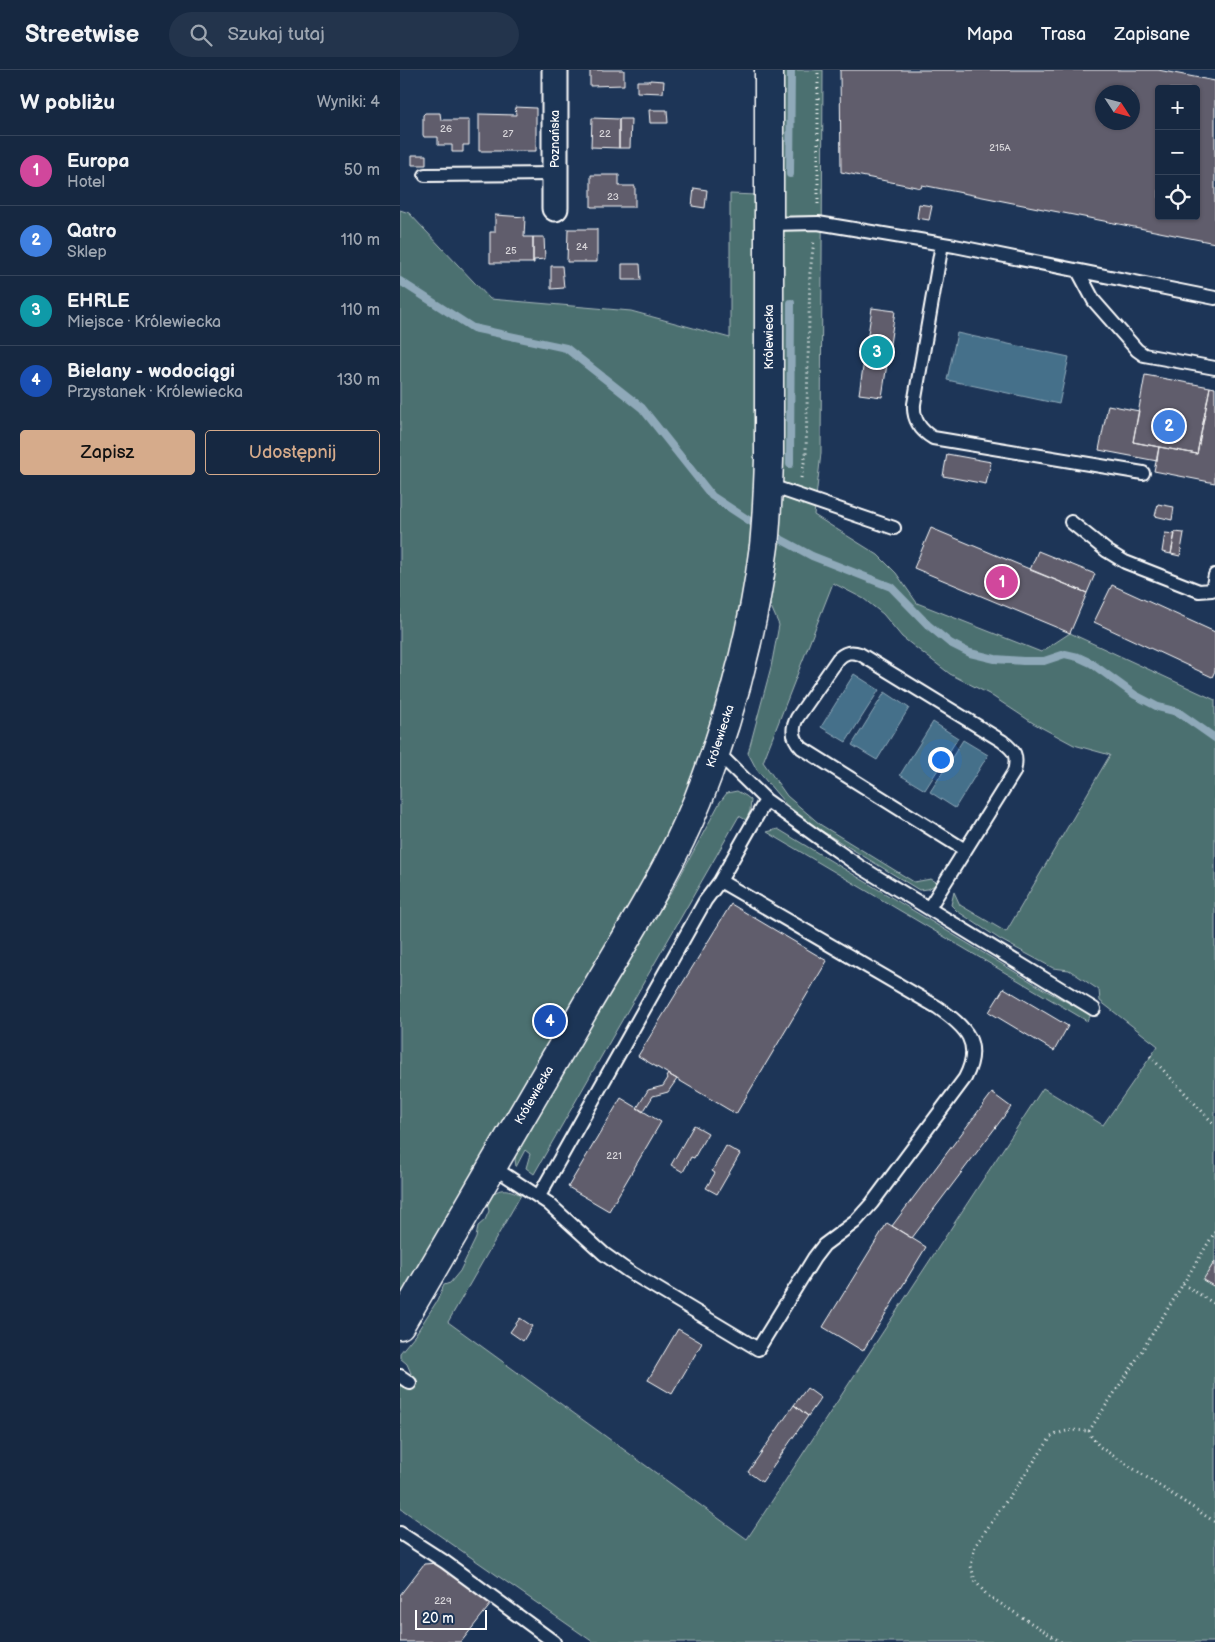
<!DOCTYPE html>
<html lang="pl">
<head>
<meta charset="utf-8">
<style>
	:root { --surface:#162841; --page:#23344c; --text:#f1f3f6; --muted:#9ea6b1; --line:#35445a; --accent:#d6ab8b }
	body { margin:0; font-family:"Balsamiq Sans",sans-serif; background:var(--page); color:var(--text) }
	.controls { position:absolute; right:15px; top:15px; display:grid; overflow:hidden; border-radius:5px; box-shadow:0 1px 4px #0004 }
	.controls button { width:45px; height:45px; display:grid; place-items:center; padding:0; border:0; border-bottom:1px solid var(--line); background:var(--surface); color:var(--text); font:25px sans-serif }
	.compass { position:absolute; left:695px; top:15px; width:45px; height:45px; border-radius:50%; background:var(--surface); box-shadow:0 1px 4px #0004; rotate:126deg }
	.scale { position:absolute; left:15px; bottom:12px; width:72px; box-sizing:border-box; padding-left:5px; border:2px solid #fff; border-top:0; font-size:14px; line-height:18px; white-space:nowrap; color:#fff; -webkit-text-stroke:4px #1d3557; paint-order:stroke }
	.you { position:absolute; left:540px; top:689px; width:18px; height:18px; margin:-12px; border:4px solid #fff; border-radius:50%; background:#1a73e8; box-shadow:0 0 0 8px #1a73e833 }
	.badge { display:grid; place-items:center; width:32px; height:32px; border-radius:50%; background:var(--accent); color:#fff; font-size:16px; font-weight:700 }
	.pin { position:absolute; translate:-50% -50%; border:2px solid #fff; box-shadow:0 1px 5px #0006 }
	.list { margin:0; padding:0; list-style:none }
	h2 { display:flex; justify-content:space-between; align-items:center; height:65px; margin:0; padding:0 20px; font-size:21px }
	h2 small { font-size:16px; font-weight:400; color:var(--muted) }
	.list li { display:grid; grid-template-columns:32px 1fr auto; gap:15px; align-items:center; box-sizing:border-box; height:70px; padding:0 20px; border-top:1px solid var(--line) }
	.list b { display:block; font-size:19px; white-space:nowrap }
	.list p { margin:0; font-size:16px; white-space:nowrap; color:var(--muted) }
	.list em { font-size:16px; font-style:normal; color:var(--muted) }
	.actions { display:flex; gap:10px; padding:15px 20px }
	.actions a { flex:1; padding:11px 0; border:1px solid var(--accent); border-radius:5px; text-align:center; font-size:18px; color:var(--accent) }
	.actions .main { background:var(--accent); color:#111 }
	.icon { flex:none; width:28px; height:28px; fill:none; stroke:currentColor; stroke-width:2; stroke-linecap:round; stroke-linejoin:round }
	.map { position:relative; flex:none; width:815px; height:1572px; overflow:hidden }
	header { display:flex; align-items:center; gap:30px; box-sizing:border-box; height:70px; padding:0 25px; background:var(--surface); border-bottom:1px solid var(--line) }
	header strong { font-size:24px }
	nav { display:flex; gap:28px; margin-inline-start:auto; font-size:18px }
	.search { width:350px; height:45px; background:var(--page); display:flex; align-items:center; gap:12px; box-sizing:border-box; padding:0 18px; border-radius:28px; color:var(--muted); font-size:19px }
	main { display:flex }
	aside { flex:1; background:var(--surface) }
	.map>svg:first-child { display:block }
	.green { fill:#4b6f70; stroke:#a5b7b8 }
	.water { fill:#446f8a; stroke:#8fa9b9 }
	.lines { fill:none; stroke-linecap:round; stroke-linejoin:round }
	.stream { stroke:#8fa9b9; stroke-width:8 }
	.building { fill:#615d6c; stroke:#fff; fill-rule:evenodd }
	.service-casing { stroke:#fff; stroke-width:16 }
	.minor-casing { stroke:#fff; stroke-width:29 }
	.secondary-casing { stroke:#fff; stroke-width:31 }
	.path { stroke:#fff; stroke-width:3; stroke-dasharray:1 4; stroke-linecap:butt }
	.service { stroke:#1d3557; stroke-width:12 }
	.minor { stroke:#1d3557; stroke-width:25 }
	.secondary { stroke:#1d3557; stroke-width:28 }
	.labels { text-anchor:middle; stroke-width:4.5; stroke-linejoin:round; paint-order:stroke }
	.number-label { font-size:10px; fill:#d8d6da }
	.street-label { font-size:12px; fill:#fff; stroke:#1d3557 }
</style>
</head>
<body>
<header>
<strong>Streetwise</strong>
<div class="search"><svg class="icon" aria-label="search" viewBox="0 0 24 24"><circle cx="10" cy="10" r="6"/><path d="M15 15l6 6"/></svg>Szukaj tutaj</div>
<nav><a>Mapa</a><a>Trasa</a><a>Zapisane</a></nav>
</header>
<main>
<aside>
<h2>W pobliżu<small>Wyniki: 4</small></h2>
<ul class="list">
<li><span class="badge" style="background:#d1479c">1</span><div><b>Europa</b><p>Hotel</p></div><em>50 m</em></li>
<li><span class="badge" style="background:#3f7fe0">2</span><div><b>Qatro</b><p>Sklep</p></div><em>110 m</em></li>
<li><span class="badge" style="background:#0f9aa8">3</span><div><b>EHRLE</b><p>Miejsce · Królewiecka</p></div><em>110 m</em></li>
<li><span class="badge" style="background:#1a4fb4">4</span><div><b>Bielany - wodociągi</b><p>Przystanek · Królewiecka</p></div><em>130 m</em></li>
</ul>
<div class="actions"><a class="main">Zapisz</a><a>Udostępnij</a></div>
</aside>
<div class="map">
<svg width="815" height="1572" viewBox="0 0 815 1572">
	<rect width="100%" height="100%" fill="#1d3557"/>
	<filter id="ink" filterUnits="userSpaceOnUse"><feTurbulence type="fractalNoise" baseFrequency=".02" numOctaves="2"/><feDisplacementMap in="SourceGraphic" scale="10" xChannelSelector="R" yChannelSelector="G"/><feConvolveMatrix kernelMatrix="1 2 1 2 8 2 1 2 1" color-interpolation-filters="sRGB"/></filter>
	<g filter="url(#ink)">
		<!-- green -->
		<path class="green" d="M381 0H423L421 383 414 445 478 485 496 503 517 533 641 582 670 563 815 630V1572H193L0 1438V1312L13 1308 7 1294 0 1288V1283L15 1265 37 1231 44 1215 50 1213 60 1201 76 1168 78 1156 85 1150 89 1141 87 1131C97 1116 107 1118 121 1125L48 1252 347 1469 643 1018 703 1055 758 976 700 931 699 920 669 900 653 898 601 870 557 841 551 835 554 822 560 835 606 862 710 685 674 675 633 653 589 624 550 604 502 567 483 544 464 529 433 513 363 692 387 726 421 755 514 812 531 809 538 813 528 819 519 820 394 744 357 700 348 683 371 597 379 555 369 532 373 509 381 439 382 392Z
			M330 124 357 125 355 432 346 500 339 547 319 629 289 718 263 780 0 1231V140L9 143 90 229 231 241 330 268Z
			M337 721 346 726 351 730 350 741 346 750 339 746 134 1104 126 1098 130 1084 125 1080 116 1097 115 1089 117 1080 248 854 271 823 320 732 327 723Z
			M378 759 645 920 691 945 687 951 367 762Z"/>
		<!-- water -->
		<path class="water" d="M557 263 669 287 659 334 547 310Z
			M454 604 479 620 446 672 421 657Z
			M485 622 509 638 477 690 452 675Z
			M533 652 558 668 525 720 500 705Z
			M563 670 588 685 555 738 530 722Z"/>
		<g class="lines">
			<!-- stream -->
			<path class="stream" d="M390 104 391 0
				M0 211 73 258 166 278 242 338 312 426 359 457
				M390 394 391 233
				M371 464 412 486 491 517 528 555 550 573 570 583 595 589 623 591H644L665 584 678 587 691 593 735 625 758 637 778 642 815 668"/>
		</g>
		<!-- building -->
		<path class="building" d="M190 0H224V15L190 16Z
			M440 0H758L815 11V173L522 115 521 118 441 102ZM759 19H796V146H759ZM702 22H732V52H702Z
			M250 10 264 11 263 23 237 22V11H250Z
			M115 37 136 38V81H79V44L116 45Z
			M249 40H267L268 53H250Z
			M25 43H40L41 50H69V75H63V82H52V75H38V67H24L23 65V45Z
			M192 48 219 49V78L191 77Z
			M219 49H231L230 78H219Z
			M12 85H26V95H12Z
			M191 105H219V116H235V137H191Z
			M294 118 307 120 305 138 292 136Z
			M519 134 532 136 529 150 517 148Z
			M95 145 125 147 124 167H133V193H90V162H95Z
			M168 159H197V192H167Z
			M133 167H144L145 189 134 190V193H133Z
			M222 194H240L241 210H222Z
			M151 196H162L164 218 151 219Z
			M472 238 495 241 482 327 459 324Z
			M745 305 810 317 797 384 733 372Z
			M810 317 815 318V413L754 401 759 377 797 384Z
			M708 335 739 341 733 372 759 377 757 391 699 380Z
			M547 384 591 392 586 414 543 406Z
			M758 434 774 437 772 450 755 446Z
			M531 458 687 523 670 563 514 498Z
			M775 462 784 463 780 486 771 484Z
			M765 463 775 464 771 484 762 482Z
			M638 481 695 504 687 523 630 500Z
			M712 515 815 562V601L812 607 694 552Z
			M331 834 427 891 336 1044 238 986Z
			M604 918 668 956 654 981 589 942Z
			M268 1004 277 1009 268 1022 253 1026 243 1042 237 1038 248 1020 263 1016 268 1008 266 1007Z
			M592 1023 611 1037 512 1168 492 1156Z
			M221 1028 261 1052 209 1141 168 1117Z
			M294 1055 308 1063 294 1088 291 1087 283 1102 271 1095Z
			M326 1076 340 1084 317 1124 306 1118 315 1103 312 1101Z
			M487 1153 526 1177 463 1281 423 1257Z
			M815 1191V1217L803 1210Z
			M120 1248 132 1256 123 1271 110 1262Z
			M278 1259 302 1273 272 1324 248 1310Z
			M407 1318 421 1328 408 1346 394 1335Z
			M394 1335 408 1346 362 1412 348 1402Z
			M38 1493 91 1534 61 1572H0V1525L24 1494Z"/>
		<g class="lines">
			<defs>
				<path id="service" d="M25 105 155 104
					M369 154 418 153 555 176 815 228
					M542 174 514 334C513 350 520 360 533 368L743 403
					M678 201 694 231 737 280 744 285 815 298
					M368 415 494 458
					M671 452 707 481 725 492 799 521 812 520 815 505
					M316 681 366 730 416 766 459 796 694 939
					M529 838 614 702C618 685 615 681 602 671L460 584C451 581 445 582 438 589L397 648C391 659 393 669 402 678L565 780
					M93 1097 148 1133 204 1184 228 1201 358 1279 414 1188 424 1175 455 1152 472 1133 565 1008C583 973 566 957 537 937L320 811
					M139 1126 305 831 320 811 366 730
					M0 1306 10 1313
					M0 1463 45 1492 154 1572"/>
				<path id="minor" d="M155 138V0"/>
				<path id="secondary" d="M0 1255C61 1150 122 1046 183 941 223 872 268 804 298 730 330 649 353 562 364 476 367 447 368 418 369 390V0"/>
			</defs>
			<!-- service casing -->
			<use href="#service" class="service-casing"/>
			<!-- minor casing -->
			<use href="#minor" class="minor-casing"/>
			<!-- secondary casing -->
			<use href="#secondary" class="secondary-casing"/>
			<!-- path -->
			<path class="path" d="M418 134V0
				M401 408 406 383 410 203 414 170
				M750 986 815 1055
				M783 1214 815 1234
				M689 1361 735 1292 815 1162
				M689 1361 691 1366 700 1377 815 1452
				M661 1572 587 1525 575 1511 571 1496 575 1476 651 1367C666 1359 673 1360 689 1361"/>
			<!-- service -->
			<use href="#service" class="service"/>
			<!-- minor -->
			<use href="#minor" class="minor"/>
			<!-- secondary -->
			<use href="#secondary" class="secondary"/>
		</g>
	</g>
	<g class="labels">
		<!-- number labels -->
		<g class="number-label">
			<text x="46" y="62">26</text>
			<text x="108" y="67">27</text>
			<text x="205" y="67">22</text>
			<text x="600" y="81">215A</text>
			<text x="213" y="130">23</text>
			<text x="182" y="180">24</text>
			<text x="111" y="184">25</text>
			<text x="214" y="1089">221</text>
			<text x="43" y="1534">229</text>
		</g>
		<!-- street labels -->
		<g class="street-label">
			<text transform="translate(155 69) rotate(-90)" y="4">Poznańska</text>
			<text transform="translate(369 267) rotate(-90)" y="4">Królewiecka</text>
			<text transform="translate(320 666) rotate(-72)" y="4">Królewiecka</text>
			<text transform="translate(134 1025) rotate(-60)" y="4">Królewiecka</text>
		</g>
	</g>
</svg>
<div class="controls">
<button>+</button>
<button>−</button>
<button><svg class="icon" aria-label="locate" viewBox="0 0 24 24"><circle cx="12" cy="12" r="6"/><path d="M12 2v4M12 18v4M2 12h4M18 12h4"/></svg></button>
</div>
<svg class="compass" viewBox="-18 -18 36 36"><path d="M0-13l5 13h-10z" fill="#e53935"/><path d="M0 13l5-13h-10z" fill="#9ea6b1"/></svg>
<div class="scale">20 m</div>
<div class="you"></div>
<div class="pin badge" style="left:602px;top:512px;background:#d1479c">1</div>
<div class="pin badge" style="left:769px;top:356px;background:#3f7fe0">2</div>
<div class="pin badge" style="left:477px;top:282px;background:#0f9aa8">3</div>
<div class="pin badge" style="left:150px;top:951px;background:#1a4fb4">4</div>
</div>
</main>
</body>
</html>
